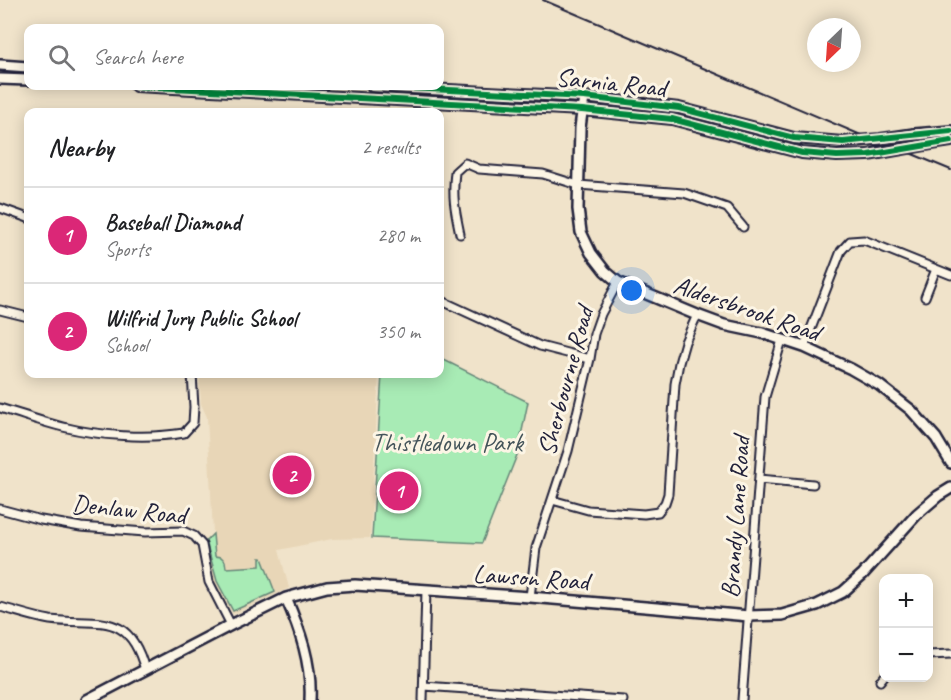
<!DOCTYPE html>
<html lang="en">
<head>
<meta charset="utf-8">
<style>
	:root { --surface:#fff; --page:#f6f6f6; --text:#202124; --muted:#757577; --line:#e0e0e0; --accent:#db2777 }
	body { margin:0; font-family:Caveat,sans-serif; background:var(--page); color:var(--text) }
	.controls { position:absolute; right:18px; bottom:18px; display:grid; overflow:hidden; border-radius:12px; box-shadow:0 3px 15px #0003 }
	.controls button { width:54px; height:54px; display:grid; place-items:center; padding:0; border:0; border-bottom:2px solid var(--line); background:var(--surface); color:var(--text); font:30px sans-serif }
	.compass { position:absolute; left:807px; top:18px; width:54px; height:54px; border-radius:50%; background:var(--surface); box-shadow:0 3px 15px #0003; rotate:205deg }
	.you { position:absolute; left:632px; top:291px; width:21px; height:21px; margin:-15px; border:4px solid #fff; border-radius:50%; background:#1a73e8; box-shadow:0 0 0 9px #1a73e833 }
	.badge { display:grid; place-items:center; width:39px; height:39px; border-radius:50%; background:var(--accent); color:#fff; font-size:20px; font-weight:700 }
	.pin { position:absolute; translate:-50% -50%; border:3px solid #fff; box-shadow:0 2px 6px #0006 }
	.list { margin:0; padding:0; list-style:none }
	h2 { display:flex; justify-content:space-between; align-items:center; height:78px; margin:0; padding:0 24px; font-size:26px }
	h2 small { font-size:20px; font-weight:400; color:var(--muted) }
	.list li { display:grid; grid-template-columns:39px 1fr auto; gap:18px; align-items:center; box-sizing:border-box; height:96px; padding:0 24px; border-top:2px solid var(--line) }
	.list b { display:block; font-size:22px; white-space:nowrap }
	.list p { margin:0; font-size:20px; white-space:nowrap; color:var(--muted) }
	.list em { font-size:20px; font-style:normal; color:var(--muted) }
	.icon { flex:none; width:33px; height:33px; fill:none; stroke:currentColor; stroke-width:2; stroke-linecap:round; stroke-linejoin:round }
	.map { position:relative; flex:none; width:951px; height:700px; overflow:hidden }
	.search { position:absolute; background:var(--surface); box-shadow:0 3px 15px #0003; left:24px; top:24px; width:420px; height:66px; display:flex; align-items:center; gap:15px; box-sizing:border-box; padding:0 21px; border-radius:12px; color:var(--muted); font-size:22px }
	.panel { position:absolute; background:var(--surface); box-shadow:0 3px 15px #0003; left:24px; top:108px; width:420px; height:270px; border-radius:12px }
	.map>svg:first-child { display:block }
	.built { fill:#e8d6b7 }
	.green { fill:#a8ebb5; stroke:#658678; stroke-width:1.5 }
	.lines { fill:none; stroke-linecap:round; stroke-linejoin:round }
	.street-casing { stroke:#22223b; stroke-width:11 }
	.secondary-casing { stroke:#22223b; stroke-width:14 }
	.street { stroke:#fcf5e5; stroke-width:7 }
	.secondary { stroke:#fcf5e5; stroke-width:9 }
	.rail { stroke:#22223b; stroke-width:2 }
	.secondary-bridge-casing { stroke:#22223b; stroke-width:14; stroke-linecap:butt }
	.secondary-bridge { stroke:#fcf5e5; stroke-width:9 }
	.cycleway-casing { stroke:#fcf5e5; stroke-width:10 }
	.cycleway { stroke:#00873e; stroke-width:6 }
	.labels { text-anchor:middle; stroke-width:6; stroke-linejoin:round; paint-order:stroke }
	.street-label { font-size:26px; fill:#22223b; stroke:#fcf5e5 }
	.park-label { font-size:26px; fill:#44545a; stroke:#fcf5e5 }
</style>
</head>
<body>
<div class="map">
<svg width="951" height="700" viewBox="0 0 951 700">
	<rect width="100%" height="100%" fill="#f0e3ca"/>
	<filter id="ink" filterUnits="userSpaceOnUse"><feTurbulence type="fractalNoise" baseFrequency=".0167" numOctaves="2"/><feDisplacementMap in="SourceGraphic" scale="12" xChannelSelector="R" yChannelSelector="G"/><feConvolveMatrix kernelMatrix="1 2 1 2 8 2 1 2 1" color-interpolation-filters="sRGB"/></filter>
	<g filter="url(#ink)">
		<!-- built -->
		<path class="built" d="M199 374H379L370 538 332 539 279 550 289 588 233 614 214 582 207 548 204 541 213 533 207 417 201 404Z"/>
		<!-- green -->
		<path class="green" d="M440 358 528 402 517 455 482 543 372 538 382 374H440Z
			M213 534 215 556 221 557 225 561 226 568 260 566V558H262L275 592 233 611 217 581 206 541Z"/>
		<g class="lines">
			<defs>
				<path id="street" d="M0 208 28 218
					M460 234C455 210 452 197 455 172L465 163 479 169 543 174 578 185 684 193 727 208 743 227
					M925 297 936 269
					M440 300 540 346 590 359
					M0 310 28 317
					M804 347 841 251 850 241 864 240 951 275
					M0 408C21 414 42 422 63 427 99 436 147 439 184 433L193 423 194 407 192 374
					M759 479 813 484
					M552 500 588 510 644 514 658 512 665 503 668 494 675 384 679 363 685 342 697 315
					M0 509 41 520 81 527 145 532 183 531 194 536 202 545 209 582 231 625
					M530 597 536 548 568 451 590 359 594 334 601 314 618 282
					M0 607C16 611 33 617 50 620 98 626 129 609 145 670
					M928 655 951 654
					M880 681 884 676
					M424 686 623 700
					M423 700 426 590
					M742 700 765 397 782 340"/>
				<path id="secondary" d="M0 65 28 67
					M0 79 28 80
					M136 86 582 110 672 119 802 153 837 156 868 155
					M372 86 584 97 679 108 794 138 843 142
					M584 97 580 128 578 209 581 232 591 253 605 271 618 282 697 315 724 325 762 333 804 347 851 369 879 385 911 410 936 438 951 463
					M914 134 951 131
					M925 145 951 141
					M286 598C300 630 312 664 310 700
					M87 700 231 625 286 598 327 587 355 585 530 597 749 616 782 615 817 605 843 592 863 574 917 514 938 496 951 488"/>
			</defs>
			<!-- street casing -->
			<use href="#street" class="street-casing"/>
			<!-- secondary casing -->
			<use href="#secondary" class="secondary-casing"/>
			<!-- street -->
			<use href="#street" class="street"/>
			<!-- secondary -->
			<use href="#secondary" class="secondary"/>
			<!-- rail -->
			<path class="rail" d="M543 0 868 138 905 151 951 170"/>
			<defs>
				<path id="secondary-bridge" d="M843 142 880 139 914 134
					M868 155 925 145"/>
			</defs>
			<!-- secondary-bridge casing -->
			<use href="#secondary-bridge" class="secondary-bridge-casing"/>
			<!-- secondary-bridge -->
			<use href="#secondary-bridge" class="secondary-bridge"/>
			<defs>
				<path id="cycleway" d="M136 86 582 110 672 119 802 153 837 156 868 155 951 141
					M372 86 584 97 679 108 794 138 843 142 951 131"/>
			</defs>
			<!-- cycleway casing -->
			<use href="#cycleway" class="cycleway-casing"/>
			<!-- cycleway -->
			<use href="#cycleway" class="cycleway"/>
		</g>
	</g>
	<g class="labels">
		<!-- street labels -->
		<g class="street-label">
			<text transform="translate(611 82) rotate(6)" y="9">Sarnia Road</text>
			<text transform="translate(747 308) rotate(19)" y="9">Aldersbrook Road</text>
			<text transform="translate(565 381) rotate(-75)" y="9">Sherbourne Road</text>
			<text transform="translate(129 509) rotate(6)" y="9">Denlaw Road</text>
			<text transform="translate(735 517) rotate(-86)" y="9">Brandy Lane Road</text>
			<text transform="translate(531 577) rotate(4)" y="9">Lawson Road</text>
		</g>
		<!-- park labels -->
		<g class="park-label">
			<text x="447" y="451">Thistledown Park</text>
		</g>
	</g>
</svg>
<div class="controls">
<button>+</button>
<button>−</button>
</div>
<svg class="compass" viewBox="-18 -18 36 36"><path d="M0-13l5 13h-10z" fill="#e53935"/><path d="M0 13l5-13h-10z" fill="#757577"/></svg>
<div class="you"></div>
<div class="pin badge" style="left:399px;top:491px">1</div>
<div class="pin badge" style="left:292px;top:475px">2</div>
<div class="search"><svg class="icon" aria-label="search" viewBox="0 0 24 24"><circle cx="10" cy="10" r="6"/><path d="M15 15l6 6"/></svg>Search here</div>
<section class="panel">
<h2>Nearby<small>2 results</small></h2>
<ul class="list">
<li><span class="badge">1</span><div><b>Baseball Diamond</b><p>Sports</p></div><em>280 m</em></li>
<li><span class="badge">2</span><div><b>Wilfrid Jury Public School</b><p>School</p></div><em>350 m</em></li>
</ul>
</section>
</div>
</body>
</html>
